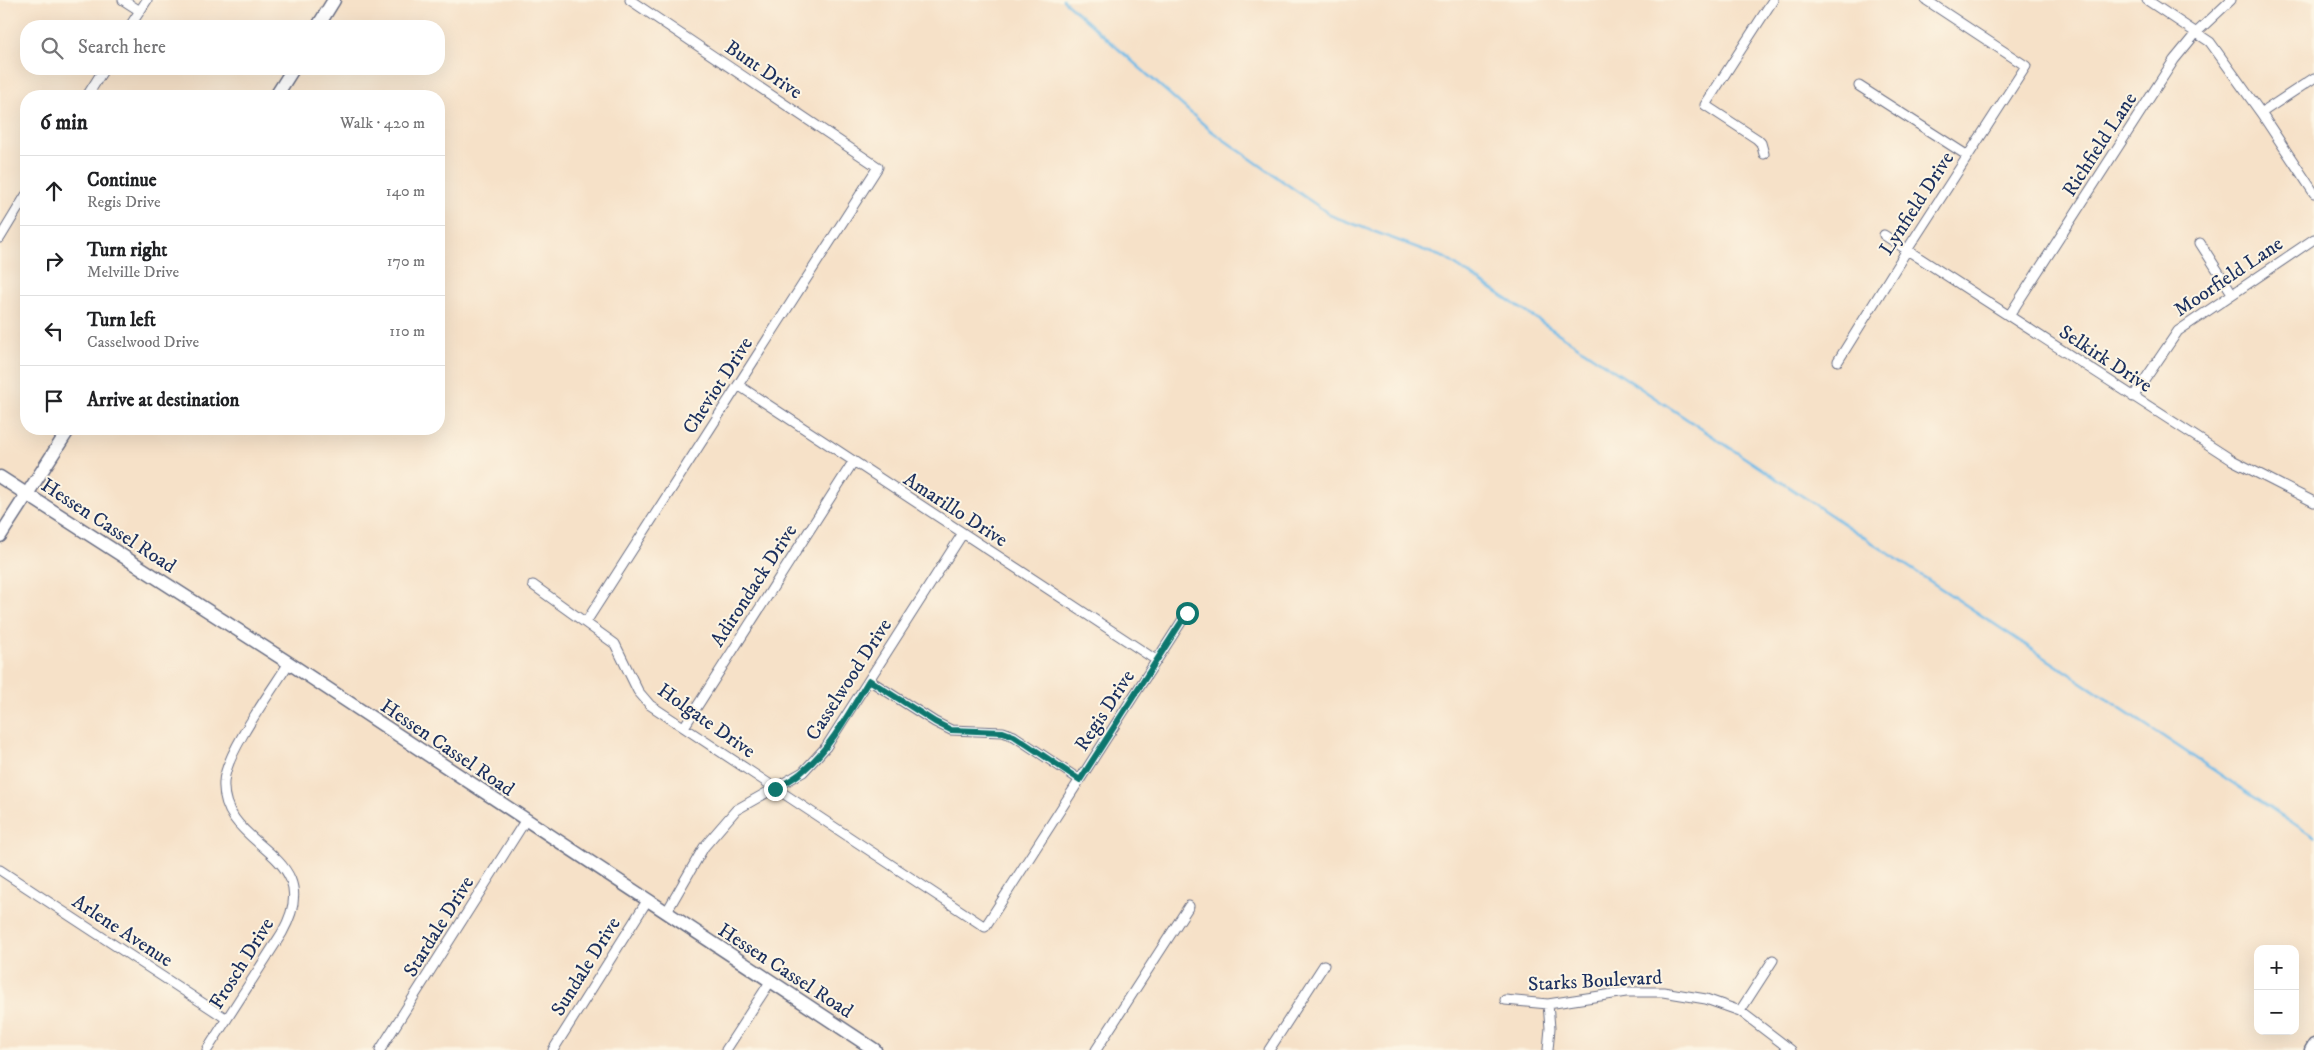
<!DOCTYPE html>
<html lang="en">
<head>
<meta charset="utf-8">
<style>
	:root { --surface:#fff; --page:#f2f2f2; --text:#202124; --muted:#757577; --line:#e0e0e0 }
	body { margin:0; font-family:"IM FELL DW Pica",serif; background:var(--page); color:var(--text) }
	.controls { position:absolute; right:15px; bottom:15px; display:grid; overflow:hidden; border-radius:10px; box-shadow:0 5px 20px #0002 }
	.controls button { width:45px; height:45px; display:grid; place-items:center; padding:0; border:0; border-bottom:1px solid var(--line); background:var(--surface); color:var(--text); font:25px sans-serif }
	.stop { position:absolute; width:15px; height:15px; margin:-11px; border:4px solid #0f766e; border-radius:50%; background:#fff }
	.stop.end { background:#0f766e; border-color:#fff; box-shadow:0 1px 5px #0008 }
	.list { margin:0; padding:0; list-style:none }
	h2 { display:flex; justify-content:space-between; align-items:center; height:65px; margin:0; padding:0 20px; font-size:21px }
	h2 small { font-size:16px; font-weight:400; color:var(--muted) }
	.list li { display:grid; grid-template-columns:32px 1fr auto; gap:15px; align-items:center; box-sizing:border-box; height:70px; padding:0 20px; border-top:1px solid var(--line) }
	.list b { display:block; font-size:19px; white-space:nowrap }
	.list p { margin:0; font-size:16px; white-space:nowrap; color:var(--muted) }
	.list em { font-size:16px; font-style:normal; color:var(--muted) }
	.icon { flex:none; width:28px; height:28px; fill:none; stroke:currentColor; stroke-width:2; stroke-linecap:round; stroke-linejoin:round }
	.map { position:relative; flex:none; width:2314px; height:1050px; overflow:hidden }
	.search { position:absolute; background:var(--surface); box-shadow:0 5px 20px #0002; left:20px; top:20px; width:425px; height:55px; display:flex; align-items:center; gap:12px; box-sizing:border-box; padding:0 18px; border-radius:20px; color:var(--muted); font-size:19px }
	.panel { position:absolute; background:var(--surface); box-shadow:0 5px 20px #0002; left:20px; top:90px; width:425px; height:345px; border-radius:20px }
	.map>svg:first-child { display:block }
	.lines { fill:none; stroke-linecap:round; stroke-linejoin:round }
	.stream { stroke:#6fbae8; stroke-width:2.5 }
	.street-casing { stroke:#686d83; stroke-width:11 }
	.secondary-casing { stroke:#686d83; stroke-width:15 }
	.street { stroke:#fff; stroke-width:9 }
	.secondary { stroke:#fff; stroke-width:12 }
	.route { stroke:#0f766e; stroke-width:6 }
	.labels { text-anchor:middle; stroke-width:4; stroke-linejoin:round; paint-order:stroke }
	.street-label { font-size:20px; fill:#1b2f5e; stroke:#fcf5e5 }
</style>
</head>
<body>
<div class="map">
<svg width="2314" height="1050" viewBox="0 0 2314 1050">
	<rect width="100%" height="100%" fill="#fcf5e5"/>
	<filter id="ink" filterUnits="userSpaceOnUse"><feTurbulence type="fractalNoise" baseFrequency=".02" numOctaves="2"/><feDisplacementMap in="SourceGraphic" scale="10" xChannelSelector="R" yChannelSelector="G"/><feConvolveMatrix kernelMatrix="1 2 1 2 8 2 1 2 1" color-interpolation-filters="sRGB"/></filter>
	<filter id="wash" filterUnits="userSpaceOnUse"><feTurbulence type="fractalNoise" baseFrequency=".0096" numOctaves="4" result="noise"/><feDisplacementMap in="SourceGraphic" scale="20" xChannelSelector="R" yChannelSelector="G"/><feGaussianBlur stdDeviation="1.12" result="paint"/><feColorMatrix in="noise" values="0 0 0 0 0 0 0 0 0 0 0 0 0 0 0 0 0 1.4 0 .05"/><feComposite in="paint" operator="in"/></filter>
	<g filter="url(#wash)">
		<rect width="100%" height="100%" fill="#f6e1c8"/>
		<g class="lines">
			<!-- stream -->
			<path class="stream" d="M1063 0 1210 130 1332 216 1445 258 2314 837"/>
		</g>
	</g>
	<g filter="url(#ink)">
		<g class="lines">
			<defs>
				<path id="street" d="M123 0 140 11
					M2147 0 2210 42 2261 113 2314 193
					M130 26 147 0
					M1859 86 1968 156
					M87 96 104 69
					M2261 113 2314 78
					M1764 154 1761 143 1757 139 1705 105 1773 0
					M1884 235 2232 460 2314 502
					M0 238 26 195
					M2200 243 2232 293
					M2009 316 2174 60 2197 32 2231 0
					M1838 361 1907 250 2026 66 1926 0
					M738 385 1156 660
					M2133 397 2178 331 2314 239
					M533 585 615 644 638 691 650 705 985 927 1187 613
					M586 622 878 167 630 0
					M869 680 935 722 951 730 1003 732 1014 736 1080 780
					M684 727 853 462
					M0 870 227 1019
					M666 913 704 847 736 810 803 772 826 747 963 533
					M1505 1000 1548 1004 1626 992H1663L1706 999 1740 1011 1791 1050
					M1548 1004 1550 1028 1548 1050
					M1740 1011 1773 960
					M207 1050 282 933C329 850 220 851 224 782 225 754 272 690 289 663
					M380 1050 525 821
					M553 1050 647 901
					M726 1050 770 982
					M1096 1050 1189 906
					M1269 1050 1324 965"/>
				<path id="secondary" d="M318 26 334 0
					M276 96 293 69
					M0 477 289 663 875 1050
					M0 536 69 429
					M2311 1050 2314 1045"/>
			</defs>
			<!-- street casing -->
			<use href="#street" class="street-casing"/>
			<!-- secondary casing -->
			<use href="#secondary" class="secondary-casing"/>
			<!-- street -->
			<use href="#street" class="street"/>
			<!-- secondary -->
			<use href="#secondary" class="secondary"/>
		</g>
	</g>
	<g class="lines" filter="url(#ink)">
		<!-- route -->
		<path class="route" d="M775 789C785 783 796 778 804 770 832 746 850 711 869 680L935 722 951 730 1003 732 1014 736 1080 780 1187 613"/>
	</g>
	<g class="labels">
		<!-- street labels -->
		<g class="street-label">
			<text transform="translate(764 69) rotate(34)" y="7">Bunt Drive</text>
			<text transform="translate(2099 144) rotate(-57)" y="7">Richfield Lane</text>
			<text transform="translate(1916 203) rotate(-57)" y="7">Lynfield Drive</text>
			<text transform="translate(2228 276) rotate(-34)" y="7">Moorfield Lane</text>
			<text transform="translate(2106 358) rotate(33)" y="7">Selkirk Drive</text>
			<text transform="translate(717 385) rotate(-57)" y="7">Cheviot Drive</text>
			<text transform="translate(956 509) rotate(33)" y="7">Amarillo Drive</text>
			<text transform="translate(109 525) rotate(33)" y="7">Hessen Cassel Road</text>
			<text transform="translate(753 585) rotate(-57)" y="7">Adirondack Drive</text>
			<text transform="translate(848 679) rotate(-57)" y="7">Casselwood Drive</text>
			<text transform="translate(1104 710) rotate(-57)" y="7">Regis Drive</text>
			<text transform="translate(707 720) rotate(35)" y="7">Holgate Drive</text>
			<text transform="translate(448 747) rotate(34)" y="7">Hessen Cassel Road</text>
			<text transform="translate(438 926) rotate(-58)" y="7">Stardale Drive</text>
			<text transform="translate(123 930) rotate(33)" y="7">Arlene Avenue</text>
			<text transform="translate(241 963) rotate(-58)" y="7">Frosch Drive</text>
			<text transform="translate(585 966) rotate(-58)" y="7">Sundale Drive</text>
			<text transform="translate(786 970) rotate(33)" y="7">Hessen Cassel Road</text>
			<text transform="translate(1595 980) rotate(-3)" y="7">Starks Boulevard</text>
		</g>
	</g>
</svg>
<div class="controls">
<button>+</button>
<button>−</button>
</div>
<div class="stop" style="left:1187px;top:613px"></div>
<div class="stop end" style="left:775px;top:789px"></div>
<div class="search"><svg class="icon" aria-label="search" viewBox="0 0 24 24"><circle cx="10" cy="10" r="6"/><path d="M15 15l6 6"/></svg>Search here</div>
<section class="panel">
<h2>6 min<small>Walk · 420 m</small></h2>
<ul class="list">
<li><svg class="icon" aria-label="ahead" viewBox="0 0 24 24"><path d="M12 20V5M6 11l6-6 6 6"/></svg><div><b>Continue</b><p>Regis Drive</p></div><em>140 m</em></li>
<li><svg class="icon" aria-label="right" viewBox="0 0 24 24"><path d="M7 20v-9h11M14 6l5 5-5 5"/></svg><div><b>Turn right</b><p>Melville Drive</p></div><em>170 m</em></li>
<li><svg class="icon" aria-label="left" viewBox="0 0 24 24"><path d="M17 20v-9H6M10 6l-5 5 5 5"/></svg><div><b>Turn left</b><p>Casselwood Drive</p></div><em>110 m</em></li>
<li><svg class="icon" aria-label="arrive" viewBox="0 0 24 24"><path d="M6 21V4h12l-3 4 3 4H6"/></svg><div><b>Arrive at destination</b></div></li>
</ul>
</section>
</div>
</body>
</html>
